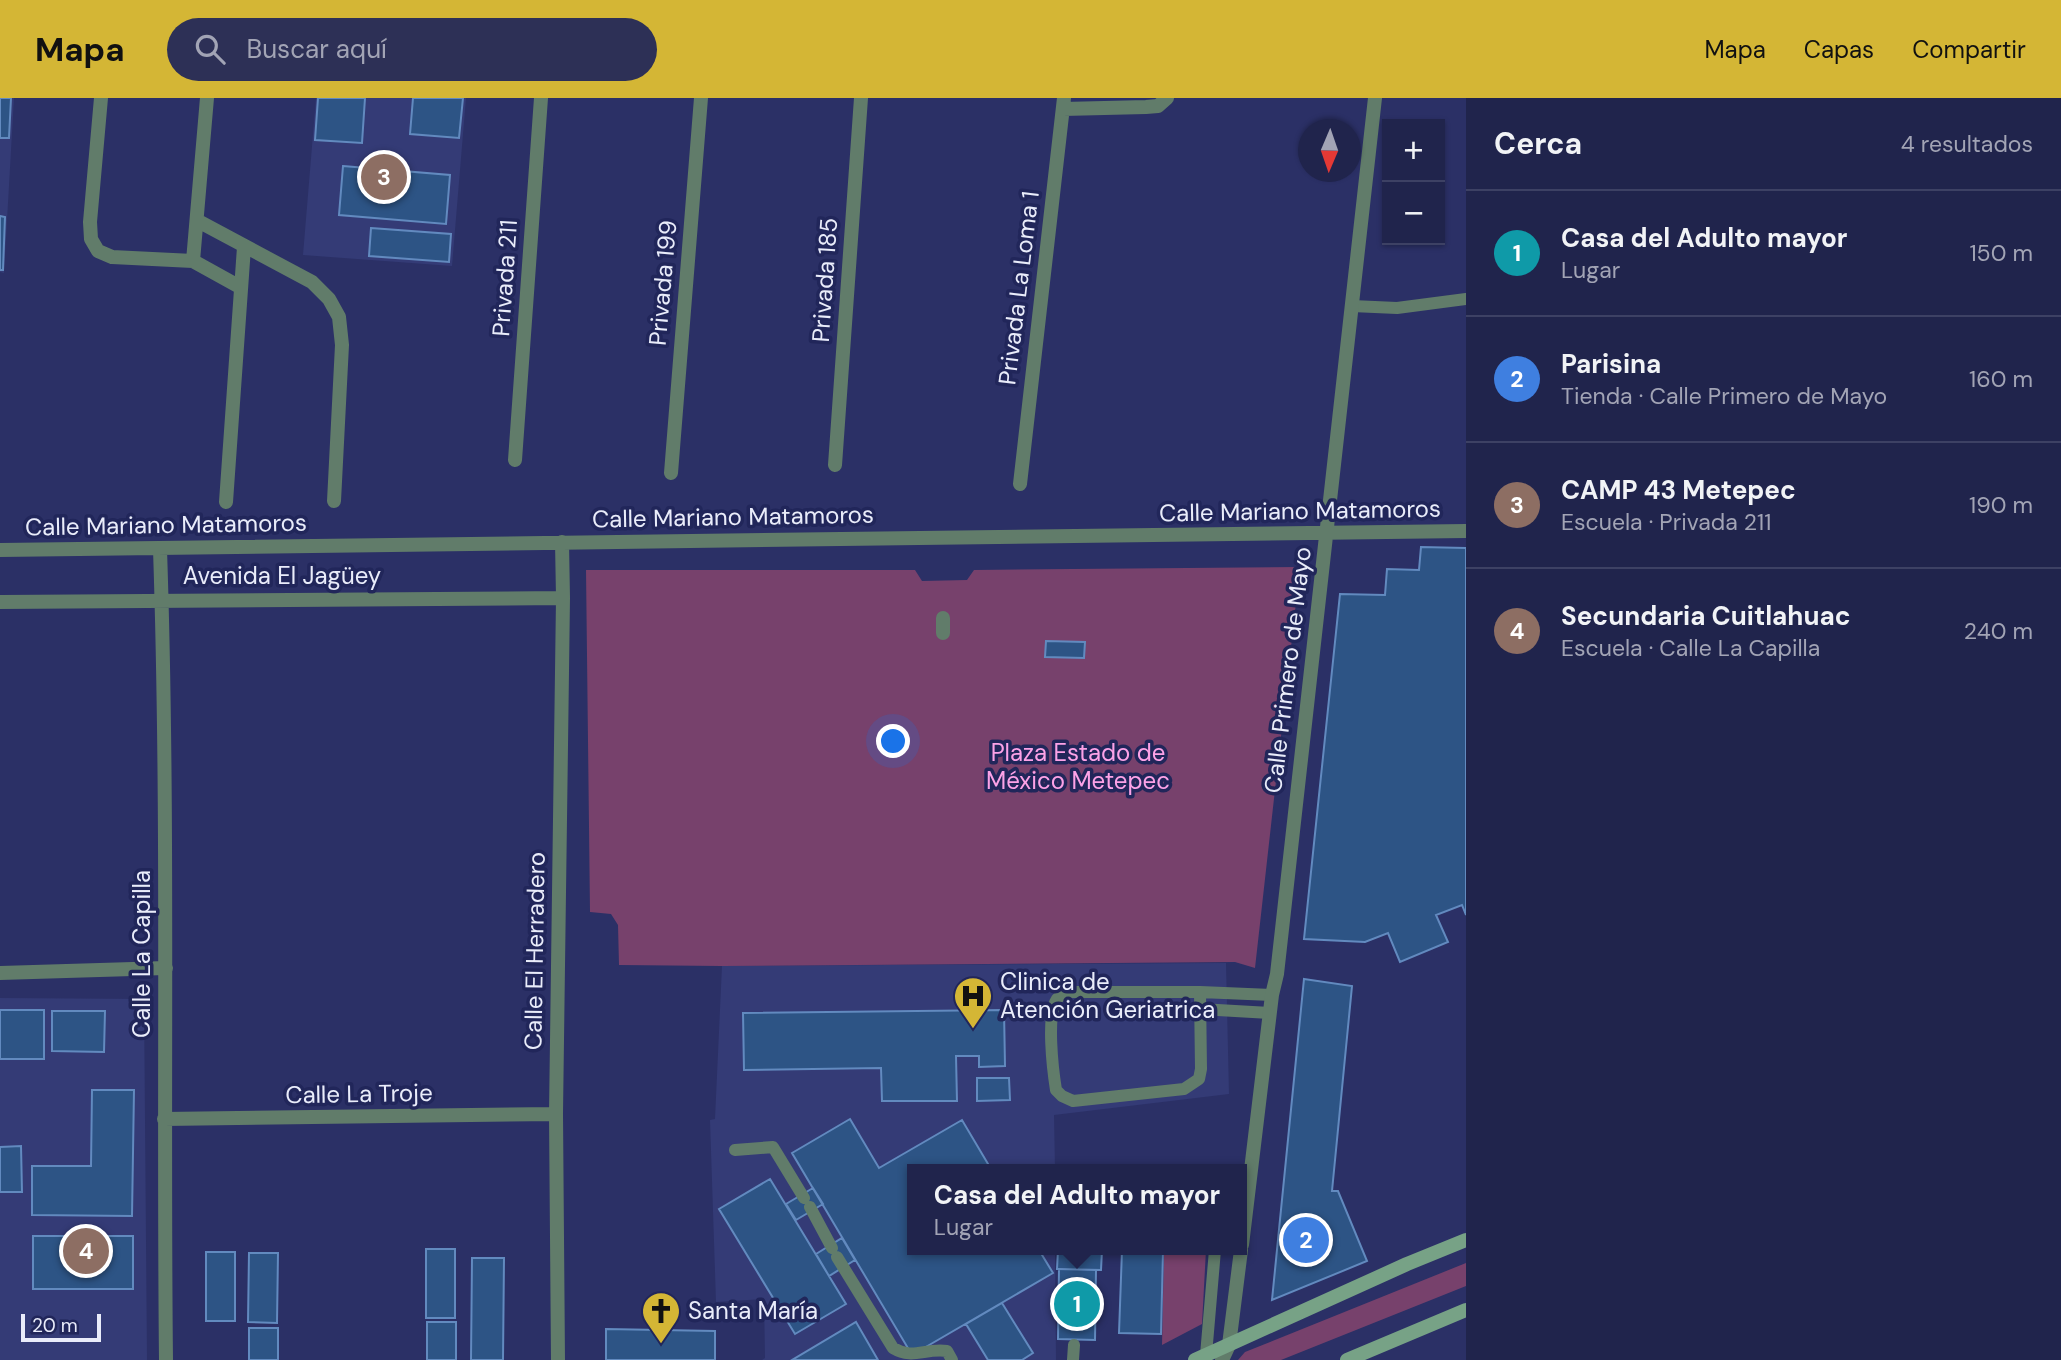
<!DOCTYPE html>
<html lang="es">
<head>
<meta charset="utf-8">
<style>
	:root { --surface:#20244c; --page:#2d3056; --text:#f1f3f6; --muted:#a2a4b5; --line:#3d4164; --accent:#d4b635 }
	body { margin:0; font-family:"DM Sans",sans-serif; background:var(--page); color:var(--text) }
	.controls { position:absolute; right:21px; top:21px; display:grid; overflow:hidden; border-radius:0px; box-shadow:0 2px 5px #0004 }
	.controls button { width:63px; height:63px; display:grid; place-items:center; padding:0; border:0; border-bottom:2px solid var(--line); background:var(--surface); color:var(--text); font:35px sans-serif }
	.compass { position:absolute; left:1298px; top:21px; width:63px; height:63px; border-radius:50%; background:var(--surface); box-shadow:0 2px 5px #0004; rotate:182deg }
	.scale { position:absolute; left:21px; bottom:18px; width:80px; box-sizing:border-box; padding-left:7px; border:4px solid #e9ecfa; border-top:0; font-size:19px; line-height:24px; white-space:nowrap; color:#e9ecfa; -webkit-text-stroke:5px #21265a; paint-order:stroke }
	.you { position:absolute; left:894px; top:644px; width:24px; height:24px; margin:-18px; border:5px solid #fff; border-radius:50%; background:#1a73e8; box-shadow:0 0 0 10px #1a73e833 }
	.badge { display:grid; place-items:center; width:46px; height:46px; border-radius:50%; background:var(--accent); color:#fff; font-size:23px; font-weight:700 }
	.pin { position:absolute; translate:-50% -50%; border:4px solid #fff; box-shadow:0 2px 7px #0006 }
	.popup { position:absolute; left:907px; top:1066px; width:340px; height:91px; box-sizing:border-box; display:grid; place-content:center; border-radius:0px; background:var(--surface); filter:drop-shadow(0 2px 5px #0005); font-size:23px; white-space:nowrap; color:var(--muted) }
	.popup b { font-size:26px; color:var(--text) }
	.popup::after { content:''; position:absolute; left:50%; top:100%; margin-left:-14px; border:14px solid transparent; border-top-color:var(--surface) }
	.list { margin:0; padding:0; list-style:none }
	h2 { display:flex; justify-content:space-between; align-items:center; height:91px; margin:0; padding:0 28px; font-size:30px }
	h2 small { font-size:23px; font-weight:400; color:var(--muted) }
	.list li { display:grid; grid-template-columns:46px 1fr auto; gap:21px; align-items:center; box-sizing:border-box; height:126px; padding:0 28px; border-top:2px solid var(--line) }
	.list b { display:block; font-size:26px; white-space:nowrap }
	.list p { margin:0; font-size:23px; white-space:nowrap; color:var(--muted) }
	.list em { font-size:23px; font-style:normal; color:var(--muted) }
	.icon { flex:none; width:38px; height:38px; fill:none; stroke:currentColor; stroke-width:2; stroke-linecap:round; stroke-linejoin:round }
	.map { position:relative; flex:none; width:1466px; height:1262px; overflow:hidden }
	header { display:flex; align-items:center; gap:42px; box-sizing:border-box; height:98px; padding:0 35px; background:var(--accent); color:#111 }
	header strong { font-size:33px }
	nav { display:flex; gap:38px; margin-inline-start:auto; font-size:24px }
	.search { width:490px; height:63px; background:var(--page); display:flex; align-items:center; gap:18px; box-sizing:border-box; padding:0 24px; border-radius:38px; color:var(--muted); font-size:26px }
	main { display:flex }
	aside { flex:1; background:var(--surface) }
	.map>svg:first-child { display:block }
	.built { fill:#343b76 }
	.green { fill:#77416c }
	.building { fill:#2d5485; stroke:#628abf; stroke-width:2 }
	.lines { fill:none; stroke-linecap:round; stroke-linejoin:round }
	.lane { stroke:#617c6a; stroke-width:12 }
	.street { stroke:#617c6a; stroke-width:14 }
	.secondary { stroke:#77a286; stroke-width:14 }
	.labels { text-anchor:middle; stroke-width:7; stroke-linejoin:round; paint-order:stroke }
	.street-label { font-size:24px; fill:#e9ecfa; stroke:#21265a }
	.park-label { font-size:24px; fill:#fca2e7; stroke:#21265a }
	.poi-label { font-size:24px; fill:#e9ecfa; stroke:#21265a; text-anchor:start }
</style>
</head>
<body>
<header>
<strong>Mapa</strong>
<div class="search"><svg class="icon" aria-label="search" viewBox="0 0 24 24"><circle cx="10" cy="10" r="6"/><path d="M15 15l6 6"/></svg>Buscar aquí</div>
<nav><a>Mapa</a><a>Capas</a><a>Compartir</a></nav>
</header>
<main>
<div class="map">
<svg width="1466" height="1262" viewBox="0 0 1466 1262">
	<rect width="100%" height="100%" fill="#2b3066"/>
	<!-- built -->
	<path class="built" d="M0 0H14L4 175 0 174Z
		M316 0H466L452 168 303 157Z
		M1226 865 1229 996 1054 1017 1055 1071H912V1152H1055L1056 1262H762L765 1260 764 1201 716 1204 710 1022 715 1021 722 868Z
		M0 900 144 901 147 1262H0Z"/>
	<!-- green -->
	<path class="green" d="M1300 469 1255 870 1235 864 722 868 619 867 618 827 611 816 590 814 586 472H915L922 483 967 482 974 472Z
		M1164 1152H1206L1202 1226 1162 1247Z
		M1466 1165V1188L1281 1262H1238L1245 1254Z"/>
	<!-- building -->
	<path class="building" d="M0 0H11L9 40H0Z
		M318 0H365L362 45 315 42Z
		M413 0H463L459 40 410 36Z
		M343 68 450 77 446 126 339 117Z
		M0 118 5 119 3 172H0Z
		M371 130 451 136 449 164 369 158Z
		M1421 449 1466 450V817L1462 807 1436 817 1448 844 1400 864 1388 835 1365 844 1304 841 1340 496 1385 497 1387 471 1419 472Z
		M1046 543 1085 544 1084 560 1045 559Z
		M1304 881 1352 888 1332 1093H1338L1367 1163 1272 1202Z
		M0 912H44V961H0Z
		M1004 912 1005 968 979 969V958H956L957 1003H882L881 970 744 972 743 915Z
		M52 913H105L104 954 52 953Z
		M977 980H1009L1010 1002 977 1003Z
		M92 992H134L132 1118 32 1117V1068H91Z
		M850 1021 879 1070 962 1022 991 1071H912V1152H1039L1053 1175 912 1257 792 1055Z
		M21 1048 22 1094H0V1049Z
		M770 1081 846 1206 795 1236 719 1111Z
		M813 1090 823 1106 796 1122 786 1106Z
		M33 1138H133V1191H33Z
		M842 1140 855 1162 829 1178 816 1156Z
		M426 1151H455V1220H426Z
		M1058 1152H1102L1101 1172 1057 1171Z
		M1122 1152 1163 1153 1161 1236 1119 1235Z
		M206 1154H235V1223H206Z
		M249 1155H278L277 1225 248 1224Z
		M472 1160H504L503 1262H471Z
		M1059 1171 1096 1172 1095 1242 1058 1241Z
		M1002 1205 1033 1255 1022 1262H988L966 1226Z
		M427 1224H456V1262H427Z
		M856 1224 878 1262H792Z
		M249 1230H278V1262H249Z
		M606 1231 715 1233V1262H606Z"/>
	<g class="lines">
		<!-- lane -->
		<path class="lane" d="M1352 208 1397 210 1466 201
			M1200 894 1201 971 1199 981 1184 991 1073 1003 1062 998 1056 992C1053 973 1046 917 1057 901 1061 896 1066 896 1072 894H1200L1272 897
			M1200 911 1270 915
			M735 1052 773 1049 804 1100
			M810 1109 832 1150
			M837 1159 893 1250C913 1262 924 1250 947 1253L952 1262
			M1206 1257 1215 1152
			M1073 1262 1074 1247"/>
		<!-- street -->
		<path class="street" d="M101 0 90 124 91 141 98 153 112 159 193 163 240 189
			M1063 11 1146 9 1158 8 1167 0
			M198 123 312 184 329 201 339 219 342 247 334 403
			M193 163 207 0
			M515 362 541 0
			M835 367 861 0
			M671 375 701 0
			M1020 386 1064 0
			M226 404 244 149
			M160 451C169 721 163 992 166 1262
			M0 452 1466 433
			M0 504 563 500
			M943 535V520
			M0 875 166 870
			M164 1021 556 1016
			M1242 1147 1272 897 1277 876 1375 0
			M558 1262 556 1016 563 500 562 444
			M1222 1262 1229 1247 1241 1152"/>
		<!-- secondary -->
		<path class="secondary" d="M1195 1262 1407 1166 1466 1142
			M1347 1262 1466 1212"/>
	</g>
	<!-- icons -->
	<defs>
		<symbol id="hospital-pin" viewBox="-11 -11 22 30"><path d="M0 17L-7.5 6A9.5 9.5 0 1 1 7.5 6Z" fill="#d4b635" stroke="#21265a"/><path d="M-5-5h3v3.5h4V-5h3V5h-3V1.5h-4V5h-3Z" fill="#111"/></symbol>
		<symbol id="church-pin" viewBox="-11 -11 22 30"><path d="M0 17L-7.5 6A9.5 9.5 0 1 1 7.5 6Z" fill="#d4b635" stroke="#21265a"/><path d="M-1.2-6h2.4v3.5h3.3v2.4h-3.3V6h-2.4V-.1h-3.3v-2.4h3.3Z" fill="#111"/></symbol>
	</defs>
	<g fill-rule="evenodd">
		<use href="#hospital-pin" x="951" y="876" width="44" height="60"/>
		<use href="#church-pin" x="639" y="1191" width="44" height="60"/>
	</g>
	<g class="labels">
		<!-- street labels -->
		<g class="street-label">
			<text transform="translate(505 180) rotate(-86)" y="8">Privada 211</text>
			<text transform="translate(825 182) rotate(-86)" y="8">Privada 185</text>
			<text transform="translate(663 185) rotate(-85)" y="8">Privada 199</text>
			<text transform="translate(1019 190) rotate(-83)" y="8">Privada La Loma 1</text>
			<text transform="translate(1300 413) rotate(-1)" y="8">Calle Mariano Matamoros</text>
			<text transform="translate(733 419) rotate(-1)" y="8">Calle Mariano Matamoros</text>
			<text transform="translate(166 427) rotate(-1)" y="8">Calle Mariano Matamoros</text>
			<text x="282" y="486">Avenida El Jagüey</text>
			<text transform="translate(1288 572) rotate(-83)" y="8">Calle Primero de Mayo</text>
			<text transform="translate(535 853) rotate(-89)" y="8">Calle El Herradero</text>
			<text transform="translate(142 856) rotate(-90)" y="8">Calle La Capilla</text>
			<text transform="translate(359 996) rotate(-1)" y="8">Calle La Troje</text>
		</g>
		<!-- park labels -->
		<g class="park-label">
			<text x="1078" y="663">Plaza Estado de<tspan x="1078" dy="28">México Metepec</tspan></text>
		</g>
		<!-- poi labels -->
		<g class="poi-label">
			<text x="1000" y="892">Clinica de<tspan x="1000" dy="28">Atención Geriatrica</tspan></text>
			<text x="688" y="1221">Santa María</text>
		</g>
	</g>
</svg>
<div class="controls">
<button>+</button>
<button>−</button>
</div>
<svg class="compass" viewBox="-18 -18 36 36"><path d="M0-13l5 13h-10z" fill="#e53935"/><path d="M0 13l5-13h-10z" fill="#a2a4b5"/></svg>
<div class="scale">20 m</div>
<div class="you"></div>
<div class="pin badge" style="left:1077px;top:1206px;background:#0f9aa8">1</div>
<div class="popup"><b>Casa del Adulto mayor</b>Lugar</div>
<div class="pin badge" style="left:1306px;top:1142px;background:#3f7fe0">2</div>
<div class="pin badge" style="left:384px;top:79px;background:#8d6e63">3</div>
<div class="pin badge" style="left:86px;top:1153px;background:#8d6e63">4</div>
</div>
<aside>
<h2>Cerca<small>4 resultados</small></h2>
<ul class="list">
<li><span class="badge" style="background:#0f9aa8">1</span><div><b>Casa del Adulto mayor</b><p>Lugar</p></div><em>150 m</em></li>
<li><span class="badge" style="background:#3f7fe0">2</span><div><b>Parisina</b><p>Tienda · Calle Primero de Mayo</p></div><em>160 m</em></li>
<li><span class="badge" style="background:#8d6e63">3</span><div><b>CAMP 43 Metepec</b><p>Escuela · Privada 211</p></div><em>190 m</em></li>
<li><span class="badge" style="background:#8d6e63">4</span><div><b>Secundaria Cuitlahuac</b><p>Escuela · Calle La Capilla</p></div><em>240 m</em></li>
</ul>
</aside>
</main>
</body>
</html>
